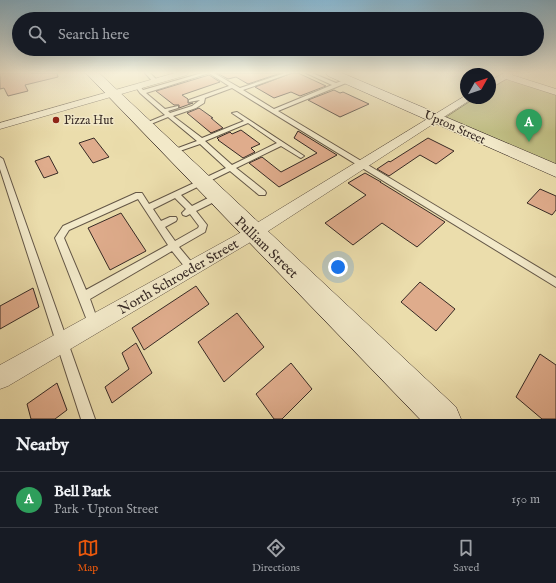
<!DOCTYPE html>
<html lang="en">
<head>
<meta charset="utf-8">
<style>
	:root { --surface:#171b24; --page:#242831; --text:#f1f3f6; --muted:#9ea1a6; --line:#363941; --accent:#ea580c }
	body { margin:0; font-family:"IM FELL English",serif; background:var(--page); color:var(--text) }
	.compass { position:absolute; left:460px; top:68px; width:36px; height:36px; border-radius:50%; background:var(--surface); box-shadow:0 4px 16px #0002; rotate:50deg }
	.you { position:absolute; left:338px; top:267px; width:14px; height:14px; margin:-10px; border:3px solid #fff; border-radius:50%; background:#1a73e8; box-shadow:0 0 0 6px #1a73e833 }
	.badge { display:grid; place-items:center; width:26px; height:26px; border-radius:50%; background:var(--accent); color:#fff; font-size:13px; font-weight:700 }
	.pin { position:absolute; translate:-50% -33px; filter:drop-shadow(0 1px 2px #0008) }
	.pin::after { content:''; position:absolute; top:21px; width:14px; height:12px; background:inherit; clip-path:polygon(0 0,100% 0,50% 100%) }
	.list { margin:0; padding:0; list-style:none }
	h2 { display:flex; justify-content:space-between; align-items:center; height:52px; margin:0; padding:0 16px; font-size:17px }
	h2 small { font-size:13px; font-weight:400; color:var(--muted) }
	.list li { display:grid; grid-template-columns:26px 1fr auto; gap:12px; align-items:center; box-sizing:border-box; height:56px; padding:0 16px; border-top:1px solid var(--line) }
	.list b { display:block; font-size:15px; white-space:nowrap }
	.list p { margin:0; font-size:13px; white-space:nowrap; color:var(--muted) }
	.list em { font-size:13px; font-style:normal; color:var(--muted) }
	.icon { flex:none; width:22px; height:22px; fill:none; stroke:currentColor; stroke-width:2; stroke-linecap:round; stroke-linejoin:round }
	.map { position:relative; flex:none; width:556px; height:419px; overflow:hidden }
	.search { position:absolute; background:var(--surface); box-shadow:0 4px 16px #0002; left:12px; right:12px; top:12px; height:44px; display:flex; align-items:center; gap:10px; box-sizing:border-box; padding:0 14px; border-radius:22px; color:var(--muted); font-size:15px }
	.sheet { height:108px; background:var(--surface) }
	nav { display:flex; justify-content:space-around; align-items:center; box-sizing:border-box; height:56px; border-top:1px solid var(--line); background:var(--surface); font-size:11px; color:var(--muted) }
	nav a { display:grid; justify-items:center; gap:2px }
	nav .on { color:var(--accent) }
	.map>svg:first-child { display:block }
	.green { fill:#c0be84; stroke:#7c7454 }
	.building { fill:#dfac8c; stroke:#372a25 }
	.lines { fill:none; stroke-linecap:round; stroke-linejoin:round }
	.lane-casing { stroke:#645747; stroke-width:2 }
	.street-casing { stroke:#645747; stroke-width:1 }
	.secondary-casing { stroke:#372a25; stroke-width:1 }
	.lane { fill:#f2e9c9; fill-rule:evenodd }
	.street { fill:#f2e9c9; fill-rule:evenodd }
	.secondary { fill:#f2e9c9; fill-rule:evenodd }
	.poi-dot { fill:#8f2418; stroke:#f2e9c9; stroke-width:1.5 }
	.labels { text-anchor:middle; stroke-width:3; stroke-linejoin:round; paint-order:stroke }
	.far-poi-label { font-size:12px; fill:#372a25; stroke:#f2e9c9; text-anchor:start }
	.far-street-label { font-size:12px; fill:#372a25; stroke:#f2e9c9 }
	.street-label { font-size:14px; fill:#372a25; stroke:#f2e9c9 }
</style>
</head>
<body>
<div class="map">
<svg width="556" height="419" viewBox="0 0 556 419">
	<rect width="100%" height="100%" fill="#ebddac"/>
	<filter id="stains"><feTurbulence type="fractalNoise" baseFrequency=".005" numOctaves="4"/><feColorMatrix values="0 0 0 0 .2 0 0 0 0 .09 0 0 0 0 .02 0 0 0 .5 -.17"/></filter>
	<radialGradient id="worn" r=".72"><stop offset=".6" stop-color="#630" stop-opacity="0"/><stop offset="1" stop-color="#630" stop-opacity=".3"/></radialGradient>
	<!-- green -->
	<path class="green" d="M508 79 556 94V165L446 117 475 98H490V89L505 80Z"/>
	<!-- building -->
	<path class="building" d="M0 73H57L58 77 25 85 28 91 8 96 4 88 0 89Z
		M217 73H281L248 84 236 77 228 79Z
		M292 73H298L326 86 300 96 291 92 274 98 255 87Z
		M209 75 220 82 182 95 188 99V103H193L179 108V105H174L156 91Z
		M334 90 340 93 343 92 369 104 340 117 308 100Z
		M199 108 213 118H211L223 128 211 133 187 113Z
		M241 130 260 144 251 148 255 152 243 158 218 140H219L217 138 230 132 232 134Z
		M298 131 337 155 279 187 249 163 262 157 281 172 317 153 294 138Z
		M94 138 109 157 93 163 79 143Z
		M428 138 454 151 436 164 420 155 389 176 377 169 389 161 390 162Z
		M49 156 58 173 44 178 35 161Z
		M365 173 381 182H380L445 222 417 247 382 223 353 245 325 223 366 195 348 183Z
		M540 189 556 196V210L552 215 527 203Z
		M121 213 146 251 110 270 88 228Z
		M420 282 455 309 436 331 401 302Z
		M196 286 209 304 144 350 132 328Z
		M33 288 39 307 0 329V306Z
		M237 313 264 347 224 382 198 342Z
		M136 343 152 373 112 403 105 387 129 369 122 353Z
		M540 354 556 365V419H542L516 397Z
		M291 363 312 389 282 419H274L256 394Z
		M57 383 67 410 55 419H31L27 404Z"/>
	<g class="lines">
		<defs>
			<path id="lane" d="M145 73H150L157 80V82H153Z
				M202 73H214L240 88 285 73H291L243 90 274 109 332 85 306 73H312L336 83 347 79H351V81L278 111 556 278V287L232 88 205 98 204 103 196 108 173 116 202 138 244 121 232 113 237 112 304 156 301 158 299 157 281 146 236 168 265 191 266 193 265 195H259L230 171 181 195 192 206 214 195 217 194 221 197 220 199 196 211 207 225 205 232 179 247 194 265 196 268 194 271 191 272 188 271 172 251 90 299 99 324 98 328 94 329 90 328 55 238 63 226 136 193H142L149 204 226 168 200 144 174 153H170V151L197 141 168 117 146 126H142L141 125 165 115 140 93 135 86V85H139L143 90ZM209 73 229 86 189 100V102L200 100 192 106 170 113 168 111 178 108V106L165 109 146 93ZM248 123 277 143 232 165 205 141ZM175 198 186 209 182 213 183 215 186 216 190 214 199 226 198 228 175 241 165 227 176 221 177 219 176 217H170L161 221 153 209ZM138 199 168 245 86 290 64 238 69 230Z
				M0 157 3 159 95 419H81L0 169Z"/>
			<path id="street" d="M175 73H188L187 75 0 129V123Z
				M504 73H514L512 75 556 89V95L506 79 490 88V81Z
				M465 96H466V98H473L259 237 8 386 0 389V365L247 229Z"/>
			<path id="secondary" d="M86 73H99L456 407 461 419H420Z
				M326 73H342L556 164V177L328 76Z"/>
		</defs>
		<!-- lane casing -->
		<use href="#lane" class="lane-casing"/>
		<!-- street casing -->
		<use href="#street" class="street-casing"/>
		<!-- secondary casing -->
		<use href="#secondary" class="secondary-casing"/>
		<!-- lane -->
		<use href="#lane" class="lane"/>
		<!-- street -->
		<use href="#street" class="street"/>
		<!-- secondary -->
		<use href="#secondary" class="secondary"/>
	</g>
	<!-- sky -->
	<linearGradient id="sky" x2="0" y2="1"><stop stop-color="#88b7d1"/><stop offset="0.55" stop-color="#f6f0da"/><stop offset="1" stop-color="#f6f0da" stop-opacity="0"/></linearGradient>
	<rect width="556" height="132" fill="url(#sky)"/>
	<!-- markers -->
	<circle class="poi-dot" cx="56" cy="120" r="4"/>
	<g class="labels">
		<!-- far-poi labels -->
		<g class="far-poi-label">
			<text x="64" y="124">Pizza Hut</text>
		</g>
		<!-- far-street labels -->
		<g class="far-street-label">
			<text transform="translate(455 127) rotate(24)" y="4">Upton Street</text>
		</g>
		<!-- street labels -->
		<g class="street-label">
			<text transform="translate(267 247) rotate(44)" y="5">Pulliam Street</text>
			<text transform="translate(178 276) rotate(-30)" y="5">North Schroeder Street</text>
		</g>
	</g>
	<rect width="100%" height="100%" filter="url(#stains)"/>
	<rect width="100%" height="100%" fill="url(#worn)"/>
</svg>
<svg class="compass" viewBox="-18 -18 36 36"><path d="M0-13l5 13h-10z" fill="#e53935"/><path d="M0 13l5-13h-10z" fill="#9ea1a6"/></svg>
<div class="you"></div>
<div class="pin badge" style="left:529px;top:142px;background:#2e9e5b">A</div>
<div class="search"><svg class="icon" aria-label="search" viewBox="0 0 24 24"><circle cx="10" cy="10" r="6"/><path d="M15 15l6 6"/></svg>Search here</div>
</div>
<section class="sheet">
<h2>Nearby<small></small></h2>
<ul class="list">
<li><span class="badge" style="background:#2e9e5b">A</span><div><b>Bell Park</b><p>Park · Upton Street</p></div><em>150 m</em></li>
</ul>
</section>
<nav>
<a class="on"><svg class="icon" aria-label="map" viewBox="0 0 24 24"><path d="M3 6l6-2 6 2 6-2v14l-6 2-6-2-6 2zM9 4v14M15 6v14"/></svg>Map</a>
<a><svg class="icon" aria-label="directions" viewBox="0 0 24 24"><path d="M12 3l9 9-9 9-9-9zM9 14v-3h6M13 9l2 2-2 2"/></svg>Directions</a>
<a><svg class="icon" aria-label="saved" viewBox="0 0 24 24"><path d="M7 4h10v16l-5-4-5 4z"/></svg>Saved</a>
</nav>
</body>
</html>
